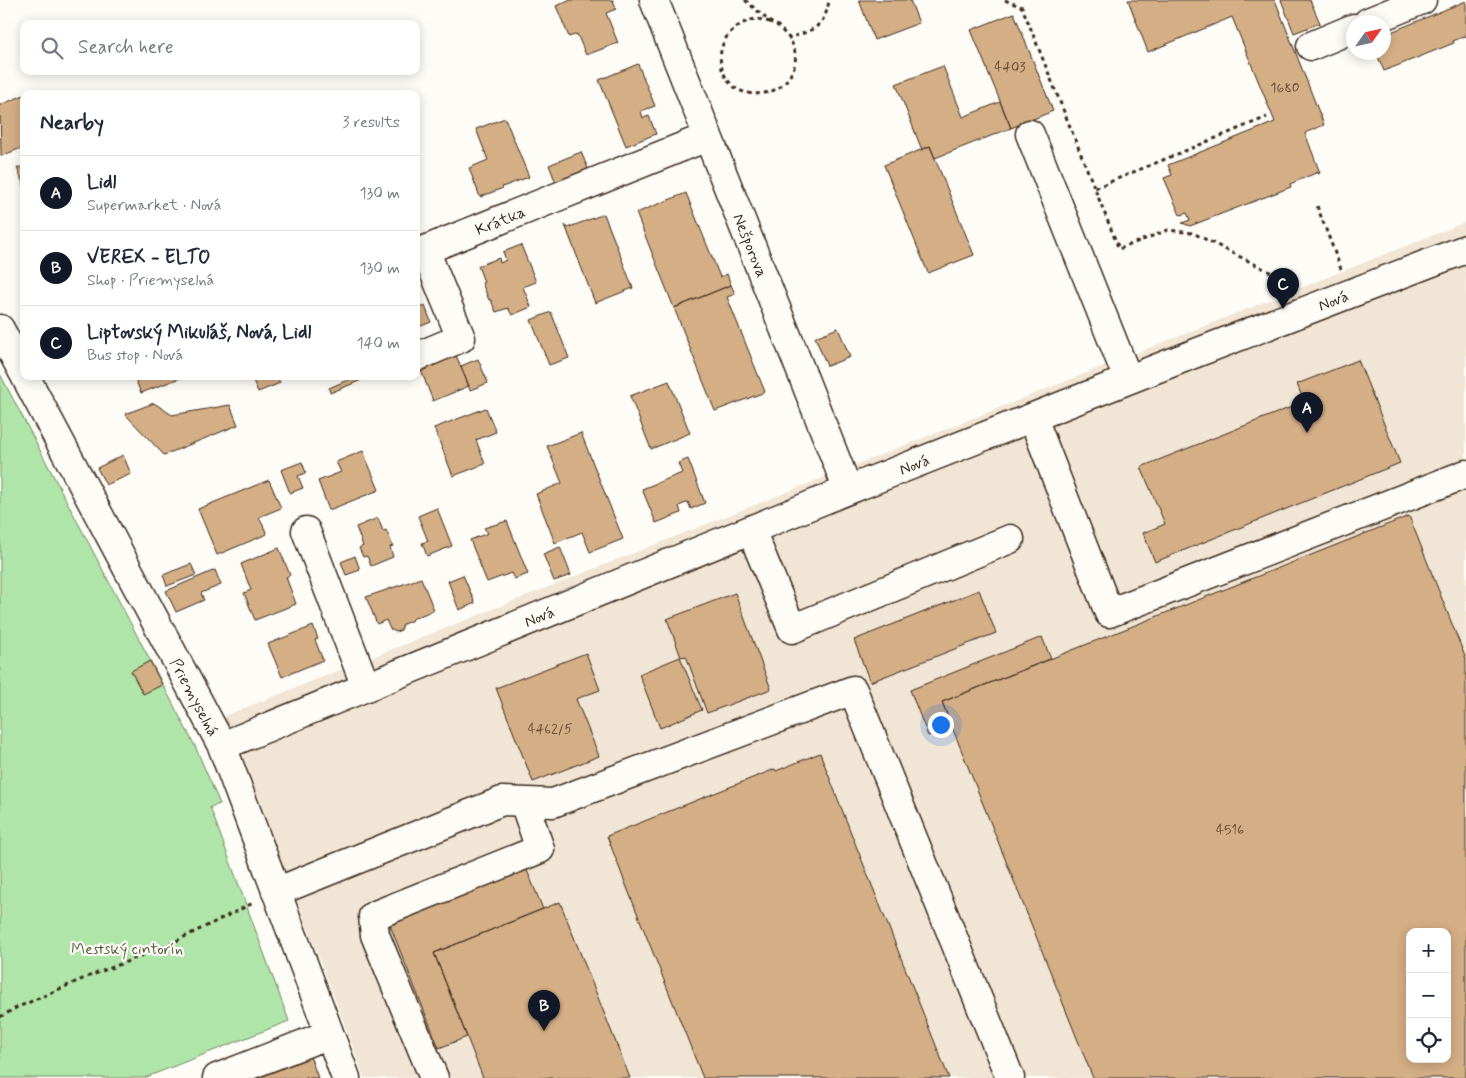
<!DOCTYPE html>
<html lang="en">
<head>
<meta charset="utf-8">
<style>
	:root { --surface:#fff; --page:#f6f6f7; --text:#1f2937; --muted:#747a83; --line:#e0e1e3; --accent:#111827 }
	body { margin:0; font-family:Mynerve,sans-serif; background:var(--page); color:var(--text) }
	.controls { position:absolute; right:15px; bottom:15px; display:grid; overflow:hidden; border-radius:10px; box-shadow:0 2px 12px #0003 }
	.controls button { width:45px; height:45px; display:grid; place-items:center; padding:0; border:0; border-bottom:1px solid var(--line); background:var(--surface); color:var(--text); font:25px sans-serif }
	.compass { position:absolute; left:1346px; top:15px; width:45px; height:45px; border-radius:50%; background:var(--surface); box-shadow:0 2px 12px #0003; rotate:56deg }
	.you { position:absolute; left:940px; top:724px; width:18px; height:18px; margin:-12px; border:4px solid #fff; border-radius:50%; background:#1a73e8; box-shadow:0 0 0 8px #1a73e833 }
	.badge { display:grid; place-items:center; width:32px; height:32px; border-radius:50%; background:var(--accent); color:#fff; font-size:16px; font-weight:700 }
	.pin { position:absolute; translate:-50% -41px; filter:drop-shadow(0 1px 2px #0008) }
	.pin::after { content:''; position:absolute; top:26px; width:18px; height:15px; background:inherit; clip-path:polygon(0 0,100% 0,50% 100%) }
	.list { margin:0; padding:0; list-style:none }
	h2 { display:flex; justify-content:space-between; align-items:center; height:65px; margin:0; padding:0 20px; font-size:21px }
	h2 small { font-size:16px; font-weight:400; color:var(--muted) }
	.list li { display:grid; grid-template-columns:32px 1fr auto; gap:15px; align-items:center; box-sizing:border-box; height:75px; padding:0 20px; border-top:1px solid var(--line) }
	.list b { display:block; font-size:19px; white-space:nowrap }
	.list p { margin:0; font-size:16px; white-space:nowrap; color:var(--muted) }
	.list em { font-size:16px; font-style:normal; color:var(--muted) }
	.icon { flex:none; width:28px; height:28px; fill:none; stroke:currentColor; stroke-width:2; stroke-linecap:round; stroke-linejoin:round }
	.map { position:relative; flex:none; width:1466px; height:1078px; overflow:hidden }
	.search { position:absolute; background:var(--surface); box-shadow:0 2px 12px #0003; left:20px; top:20px; width:400px; height:55px; display:flex; align-items:center; gap:12px; box-sizing:border-box; padding:0 18px; border-radius:10px; color:var(--muted); font-size:19px }
	.panel { position:absolute; background:var(--surface); box-shadow:0 2px 12px #0003; left:20px; top:90px; width:400px; height:290px; border-radius:10px }
	.map>svg:first-child { display:block }
	.built { fill:#f1e5d5; fill-rule:evenodd }
	.green { fill:#afe5a8; stroke:#758863 }
	.building { fill:#d4ae85; stroke:#3b2a1e; fill-rule:evenodd }
	.lines { fill:none; stroke-linecap:round; stroke-linejoin:round }
	.minor-casing { stroke:#3b2a1e; stroke-width:31 }
	.path { stroke:#3b2a1e; stroke-width:3; stroke-dasharray:4 4; stroke-linecap:butt }
	.minor { stroke:#fdfcf7; stroke-width:28 }
	.labels { text-anchor:middle; stroke-width:4.5; stroke-linejoin:round; paint-order:stroke }
	.number-label { font-size:14px; fill:#614b38 }
	.street-label { font-size:16px; fill:#3b2a1e; stroke:#fdfcf7 }
	.park-label { font-size:16px; fill:#585940; stroke:#fdfcf7 }
</style>
</head>
<body>
<div class="map">
<svg width="1466" height="1078" viewBox="0 0 1466 1078">
	<rect width="100%" height="100%" fill="#fdfcf7"/>
	<filter id="ink" filterUnits="userSpaceOnUse"><feTurbulence type="fractalNoise" baseFrequency=".02" numOctaves="2"/><feDisplacementMap in="SourceGraphic" scale="10" xChannelSelector="R" yChannelSelector="G"/><feConvolveMatrix kernelMatrix="1 2 1 2 8 2 1 2 1" color-interpolation-filters="sRGB"/></filter>
	<g filter="url(#ink)">
		<!-- built -->
		<path class="built" d="M1466 222V1078H364L337 1004 262 812 222 717ZM1410 932H1447V1059H1410Z"/>
		<!-- green -->
		<path class="green" d="M0 374 195 746 220 804 210 807 289 1021 144 1078H0Z"/>
		<!-- building -->
		<path class="building" d="M571 0H613L616 9 606 13 618 43 586 55 577 34 569 37 556 6Z
			M859 0H910L919 23 874 40Z
			M1128 0H1275L1324 125 1305 133 1320 173 1318 174V172L1290 184 1291 187 1190 226 1182 223 1190 220 1187 213 1180 215 1164 178 1172 175 1168 165 1275 122 1232 17 1148 52Z
			M1281 0H1310L1320 23 1294 33Z
			M1466 1V36L1453 41 1454 43 1384 71 1376 52H1384V35Z
			M1014 13 1053 111 1011 128 971 30Z
			M638 64 655 106 641 111 643 118 649 116 656 134 626 146 599 80Z
			M943 66 963 117 1000 102 1011 128 935 158 930 146 922 150 896 84Z
			M24 95V147L1 156 0 105Z
			M505 118 529 177 502 187 503 188 480 197 469 168 488 160 476 129Z
			M930 146 974 255 928 273 884 165Z
			M581 152 589 171 556 183 549 165Z
			M24 166V186L17 168Z
			M686 193 720 277 727 274 731 285 674 308 636 213Z
			M604 214 633 288 595 303 565 225 567 228Z
			M521 245 536 282 523 287 531 307 512 315 508 308 496 312 491 300H489L482 283 484 282 478 266 499 258 500 263 506 260 503 252Z
			M731 285 735 294 727 297 765 392 715 411 674 308Z
			M425 306 431 322 416 328V310Z
			M551 312 569 358 549 365 531 320Z
			M838 328 850 357 827 366 815 337Z
			M455 353 469 386 433 401 420 368Z
			M478 359 488 383 470 390 461 366Z
			M1358 360 1400 463 1155 562 1143 533 1165 524 1141 467 1304 402 1297 384Z
			M134 376H185L141 393Z
			M251 376H277L280 383 258 392Z
			M357 376H362L364 379 330 393 329 388Z
			M669 381 690 433 651 449 630 396Z
			M154 403 172 415 230 405 238 425 164 455 125 414Z
			M486 408 496 432 476 440 485 464 453 476 434 428Z
			M581 433 623 539 590 552 582 532 555 543 536 494 562 483 547 446Z
			M363 451 379 490 329 510 318 481 341 472 336 462Z
			M123 455 131 474 106 485 97 468Z
			M688 459 705 503 691 509 688 502 679 506 681 513 656 523 642 489 682 473 678 463Z
			M302 462 306 473 298 476 303 488 290 493 281 470Z
			M269 480 281 508 259 517 267 534 217 555 198 509Z
			M437 508 452 546 427 556 422 543 428 541 418 516Z
			M1409 516 1466 659V1078H1093L942 702ZM1410 932H1447V1059H1410Z
			M378 518 383 531 386 530 393 546 390 547 393 557 371 566 367 556 363 557 359 548 363 546 356 527Z
			M507 521 528 574 514 579 511 573 487 582 470 540 488 533 484 528Z
			M560 547 571 575 554 581 543 554Z
			M279 548 290 575 286 577 296 604 255 620 244 593 251 590 241 564Z
			M355 556 360 570 346 575 341 562Z
			M191 564 196 575 167 586 163 575Z
			M215 570 221 585 201 593 204 600 176 612 166 591Z
			M463 575 475 603 459 610 448 581Z
			M421 578 434 610 412 619 413 620 403 624 401 630 396 632 390 629 386 620 377 624 366 597Z
			M979 590 996 633 870 682 854 640Z
			M735 593 771 689 707 713 686 656 681 657 667 619Z
			M313 626 318 639 315 640 323 660 282 677 268 644Z
			M1042 637 1051 659 942 702 952 727 928 736 910 690Z
			M586 653 600 690 576 699 599 756 533 782 496 688Z
			M680 657 702 710 660 728 639 674Z
			M150 661 162 685 143 694 131 671Z
			M820 753 855 843 949 1078H703L624 880 607 836 775 769 776 771Z
			M526 868 543 909 434 953 467 1037 439 1048 389 923Z
			M560 902 630 1078H483L434 953Z
			M310 1056 318 1078H249Z"/>
		<g class="lines">
			<defs>
				<path id="minor" d="M654 0 848 490
					M1368 22 1422 0
					M1311 46 1354 28
					M1030 134 1128 379
					M0 329 24 374
					M416 357 461 338 425 250 707 137
					M25 376 222 746 346 1078
					M1033 418 1109 613 1466 474
					M751 530 792 629 1010 539
					M306 531 366 687
					M222 746 848 490 1196 353 1466 249
					M276 892 502 801 553 803 853 690 1010 1078
					M217 1078 329 1034
					M434 1078 375 935 373 916 540 849 524 802"/>
			</defs>
			<!-- minor casing -->
			<use href="#minor" class="minor-casing"/>
			<!-- path -->
			<path class="path" d="M745 0 770 22 778 26 789 38C813 30 825 28 829 0
				M1005 0 1022 7 1119 249 1168 230 1193 233 1298 286
				M770 22C766 21 762 20 758 19 752 19 745 22 740 25 704 45 721 101 763 93 774 92 783 86 789 77 798 64 797 51 789 38
				M1095 188 1267 117
				M1317 206 1341 269
				M0 1017 16 1008 87 977 162 948 253 903"/>
			<!-- minor -->
			<use href="#minor" class="minor"/>
		</g>
	</g>
	<g class="labels">
		<!-- number labels -->
		<g class="number-label">
			<text x="1010" y="71">4403</text>
			<text x="1285" y="92">1680</text>
			<text x="550" y="733">4462/5</text>
			<text x="1230" y="834">4516</text>
		</g>
		<!-- street labels -->
		<g class="street-label">
			<text transform="translate(500 220) rotate(-22)" y="6">Krátka</text>
			<text transform="translate(751 245) rotate(68)" y="6">Nešporova</text>
			<text transform="translate(1333 300) rotate(-21)" y="6">Nová</text>
			<text transform="translate(914 464) rotate(-21)" y="6">Nová</text>
			<text transform="translate(539 616) rotate(-22)" y="6">Nová</text>
			<text transform="translate(195 697) rotate(62)" y="6">Priemyselná</text>
		</g>
		<!-- park labels -->
		<g class="park-label">
			<text x="127" y="954">Mestský cintorín</text>
		</g>
	</g>
</svg>
<div class="controls">
<button>+</button>
<button>−</button>
<button><svg class="icon" aria-label="locate" viewBox="0 0 24 24"><circle cx="12" cy="12" r="6"/><path d="M12 2v4M12 18v4M2 12h4M18 12h4"/></svg></button>
</div>
<svg class="compass" viewBox="-18 -18 36 36"><path d="M0-13l5 13h-10z" fill="#e53935"/><path d="M0 13l5-13h-10z" fill="#747a83"/></svg>
<div class="you"></div>
<div class="pin badge" style="left:1307px;top:433px">A</div>
<div class="pin badge" style="left:544px;top:1031px">B</div>
<div class="pin badge" style="left:1283px;top:309px">C</div>
<div class="search"><svg class="icon" aria-label="search" viewBox="0 0 24 24"><circle cx="10" cy="10" r="6"/><path d="M15 15l6 6"/></svg>Search here</div>
<section class="panel">
<h2>Nearby<small>3 results</small></h2>
<ul class="list">
<li><span class="badge">A</span><div><b>Lidl</b><p>Supermarket · Nová</p></div><em>130 m</em></li>
<li><span class="badge">B</span><div><b>VEREX - ELTO</b><p>Shop · Priemyselná</p></div><em>130 m</em></li>
<li><span class="badge">C</span><div><b>Liptovský Mikuláš, Nová, Lidl</b><p>Bus stop · Nová</p></div><em>140 m</em></li>
</ul>
</section>
</div>
</body>
</html>
